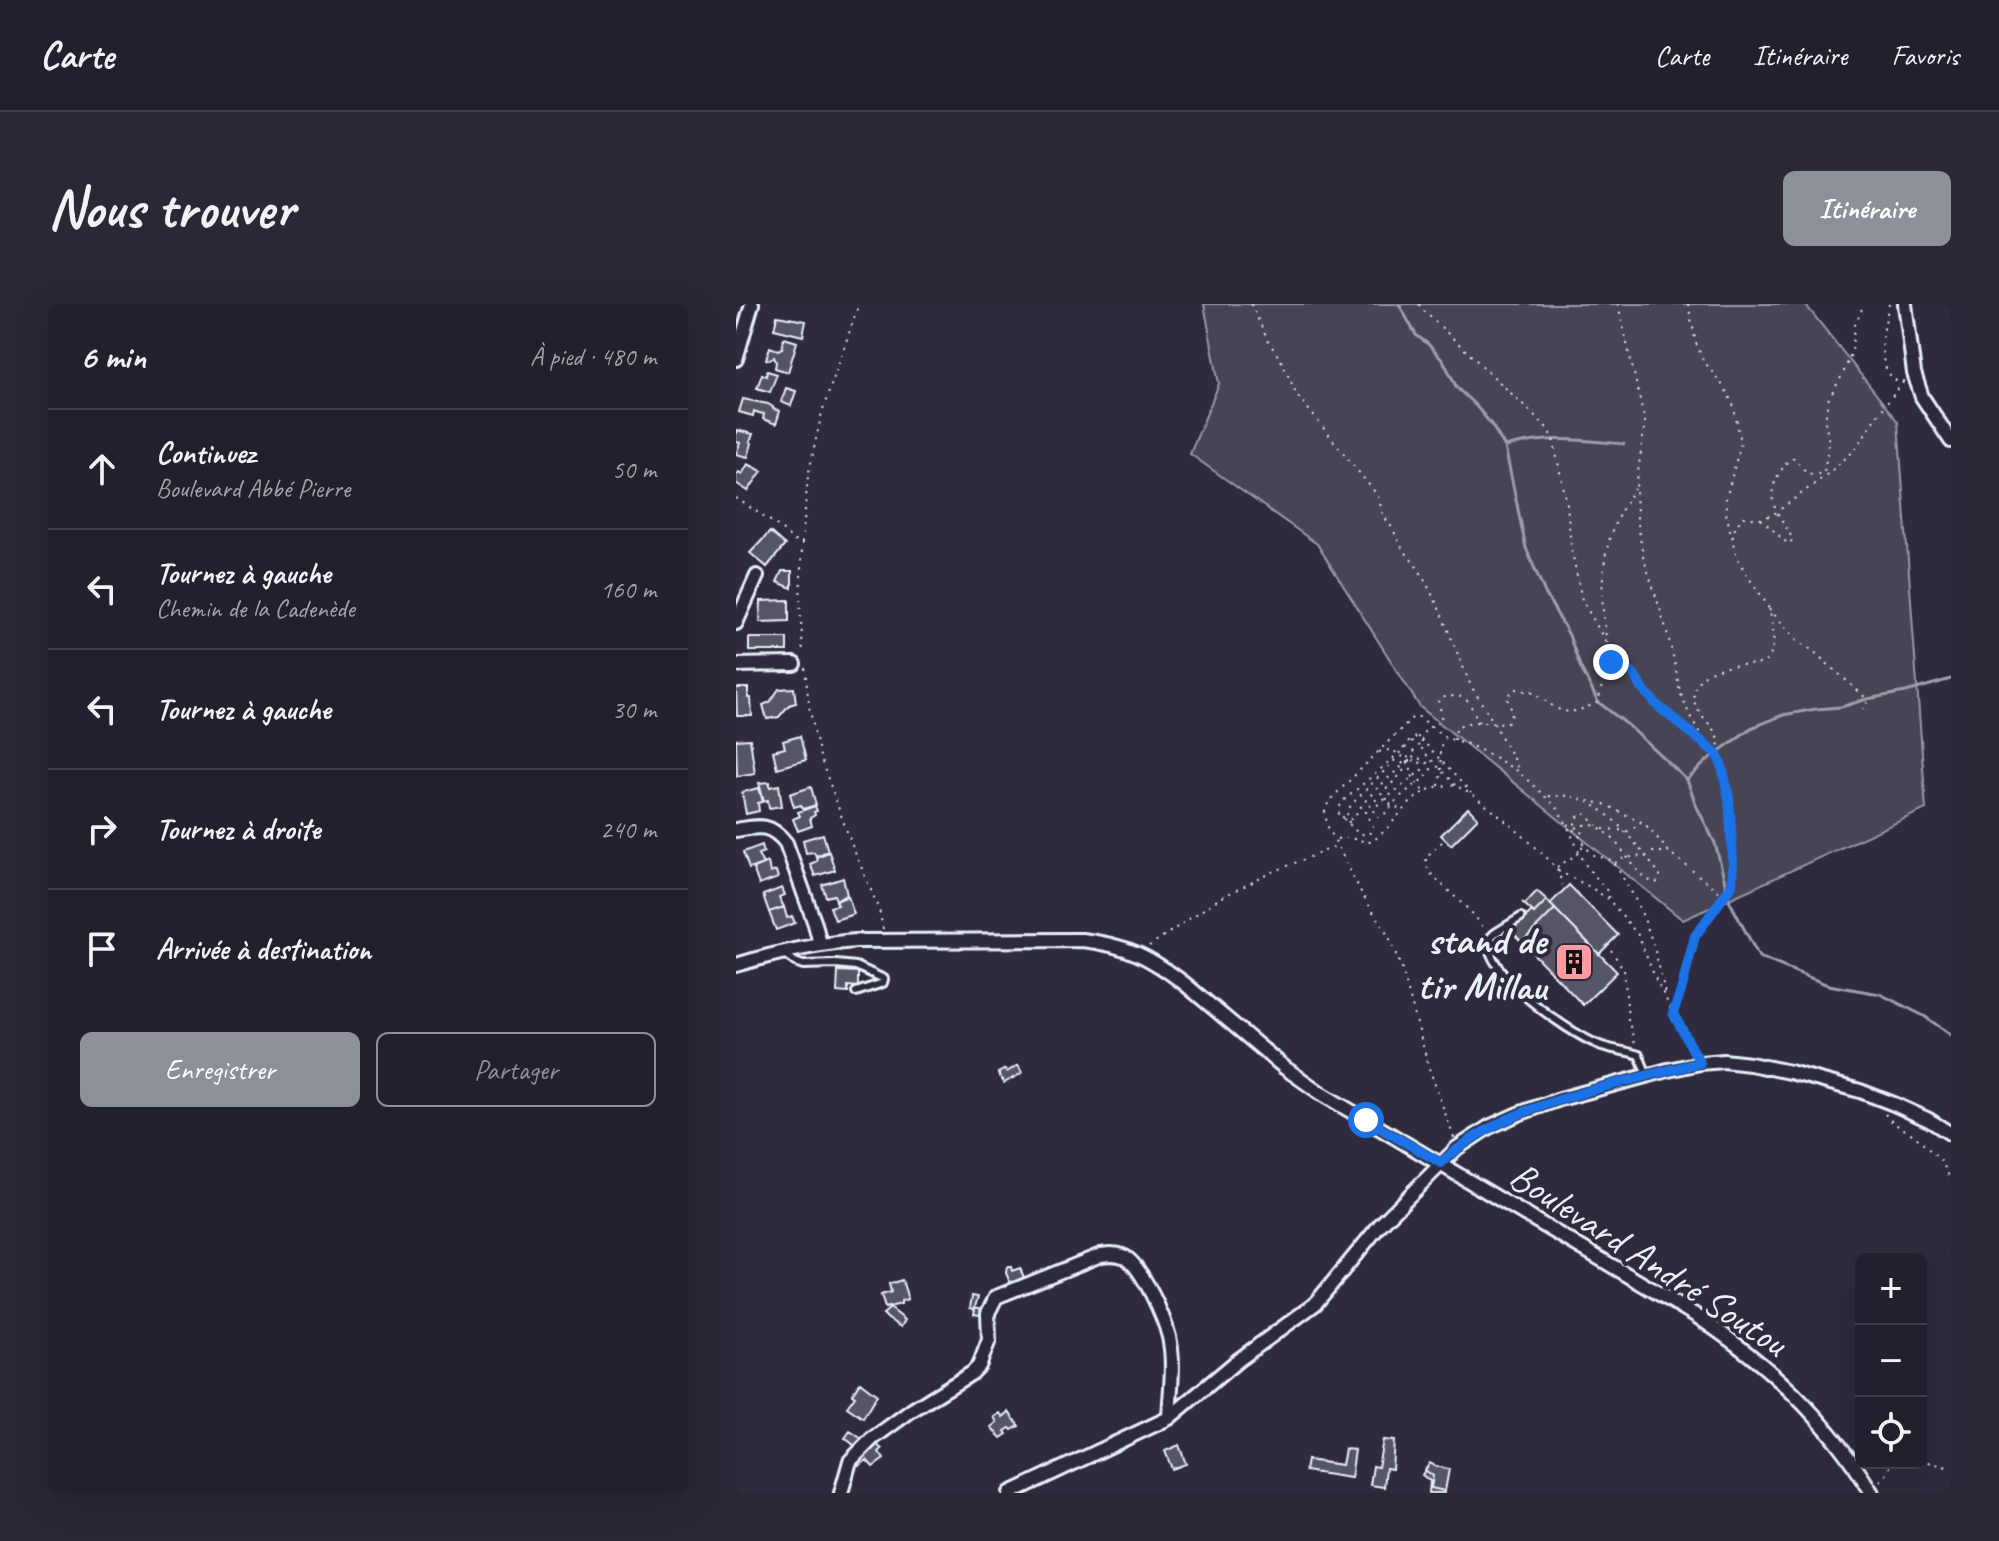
<!DOCTYPE html>
<html lang="fr">
<head>
<meta charset="utf-8">
<style>
	:root { --surface:#23202e; --page:#2b2836; --text:#f1f3f6; --muted:#a3a3aa; --line:#403e4a; --accent:#8c9099 }
	body { margin:0; font-family:Caveat,sans-serif; background:var(--page); color:var(--text) }
	.controls { position:absolute; right:24px; bottom:24px; display:grid; overflow:hidden; border-radius:12px; box-shadow:0 8px 32px #0002 }
	.controls button { width:72px; height:72px; display:grid; place-items:center; padding:0; border:0; border-bottom:2px solid var(--line); background:var(--surface); color:var(--text); font:40px sans-serif }
	.stop { position:absolute; width:24px; height:24px; margin:-18px; border:6px solid #1a73e8; border-radius:50%; background:#fff }
	.stop.end { background:#1a73e8; border-color:#fff; box-shadow:0 2px 8px #0008 }
	.list { margin:0; padding:0; list-style:none }
	h2 { display:flex; justify-content:space-between; align-items:center; height:104px; margin:0; padding:0 32px; font-size:34px }
	h2 small { font-size:26px; font-weight:400; color:var(--muted) }
	.list li { display:grid; grid-template-columns:52px 1fr auto; gap:24px; align-items:center; box-sizing:border-box; height:120px; padding:0 32px; border-top:2px solid var(--line) }
	.list b { display:block; font-size:30px; white-space:nowrap }
	.list p { margin:0; font-size:26px; white-space:nowrap; color:var(--muted) }
	.list em { font-size:26px; font-style:normal; color:var(--muted) }
	.actions { display:flex; gap:16px; padding:24px 32px }
	.actions a { flex:1; padding:18px 0; border:2px solid var(--accent); border-radius:12px; text-align:center; font-size:28px; color:var(--accent) }
	.actions .main { background:var(--accent); color:#fff }
	.icon { flex:none; width:44px; height:44px; fill:none; stroke:currentColor; stroke-width:2; stroke-linecap:round; stroke-linejoin:round }
	.map { position:relative; flex:none; width:1215px; height:1189px; overflow:hidden; border-radius:12px }
	header { display:flex; align-items:center; gap:48px; box-sizing:border-box; height:112px; padding:0 40px; background:var(--surface); border-bottom:2px solid var(--line) }
	header strong { font-size:38px }
	nav { display:flex; gap:44px; margin-inline-start:auto; font-size:28px }
	.intro { display:flex; align-items:center; justify-content:space-between; box-sizing:border-box; height:192px; padding:0 48px }
	h1 { margin:0; font-size:56px }
	.button { padding:20px 36px; border-radius:12px; background:var(--accent); color:#fff; font-size:28px; font-weight:700 }
	main { display:flex; gap:48px; padding:0 48px }
	aside { flex:1; background:var(--surface); border-radius:12px; box-shadow:0 8px 32px #0002 }
	.map>svg:first-child { display:block }
	.green { fill:#464455; stroke:#979aa6; stroke-width:2 }
	.lines { fill:none; stroke-linecap:round; stroke-linejoin:round }
	.stream { stroke:#9c9fab; stroke-width:3 }
	.building { fill:#575565; stroke:#e8f1f8; stroke-width:2 }
	.lane-casing { stroke:#e8f1f8; stroke-width:12 }
	.street-casing { stroke:#e8f1f8; stroke-width:18 }
	.path { stroke:#e8f1f8; stroke-width:2; stroke-dasharray:2 6; stroke-linecap:butt }
	.lane { stroke:#2f2a3d; stroke-width:6 }
	.street { stroke:#2f2a3d; stroke-width:12 }
	.route { stroke:#1a73e8; stroke-width:10 }
	.labels { text-anchor:middle; stroke-width:8; stroke-linejoin:round; paint-order:stroke }
	.poi-label { font-size:40px; font-weight:bold; fill:#e8f1f8; stroke:#2f2a3d; text-anchor:end }
	.street-label { font-size:40px; fill:#e8f1f8; stroke:#2f2a3d }
</style>
</head>
<body>
<header>
<strong>Carte</strong>
<nav><a>Carte</a><a>Itinéraire</a><a>Favoris</a></nav>
</header>
<div class="intro"><h1>Nous trouver</h1><a class="button">Itinéraire</a></div>
<main>
<aside>
<h2>6 min<small>À pied · 480 m</small></h2>
<ul class="list">
<li><svg class="icon" aria-label="ahead" viewBox="0 0 24 24"><path d="M12 20V5M6 11l6-6 6 6"/></svg><div><b>Continuez</b><p>Boulevard Abbé Pierre</p></div><em>50 m</em></li>
<li><svg class="icon" aria-label="left" viewBox="0 0 24 24"><path d="M17 20v-9H6M10 6l-5 5 5 5"/></svg><div><b>Tournez à gauche</b><p>Chemin de la Cadenède</p></div><em>160 m</em></li>
<li><svg class="icon" aria-label="left" viewBox="0 0 24 24"><path d="M17 20v-9H6M10 6l-5 5 5 5"/></svg><div><b>Tournez à gauche</b></div><em>30 m</em></li>
<li><svg class="icon" aria-label="right" viewBox="0 0 24 24"><path d="M7 20v-9h11M14 6l5 5-5 5"/></svg><div><b>Tournez à droite</b></div><em>240 m</em></li>
<li><svg class="icon" aria-label="arrive" viewBox="0 0 24 24"><path d="M6 21V4h12l-3 4 3 4H6"/></svg><div><b>Arrivée à destination</b></div></li>
</ul>
<div class="actions"><a class="main">Enregistrer</a><a>Partager</a></div>
</aside>
<div class="map">
<svg width="1215" height="1189" viewBox="0 0 1215 1189">
	<rect width="100%" height="100%" fill="#2f2a3d"/>
	<filter id="ink" filterUnits="userSpaceOnUse"><feTurbulence type="fractalNoise" baseFrequency=".0125" numOctaves="2"/><feDisplacementMap in="SourceGraphic" scale="16" xChannelSelector="R" yChannelSelector="G"/><feConvolveMatrix kernelMatrix="1 2 1 2 8 2 1 2 1" color-interpolation-filters="sRGB"/></filter>
	<g filter="url(#ink)">
		<!-- green -->
		<path class="green" d="M468 0H1069L1162 118 1190 505 947 616 684 403 581 240 454 150 483 80Z"/>
		<g class="lines">
			<!-- stream -->
			<path class="stream" d="M663 0 680 31 692 40 708 58 721 84 740 102 755 120 769 143 790 244 809 289 833 331 844 362 862 398 893 422 951 476 960 501 979 539 994 598 1023 653 1092 681 1144 690 1188 712 1215 731
				M769 143C814 131 844 136 888 140
				M952 475 975 453 1015 424 1047 411 1080 405 1105 403 1131 395 1170 388 1215 375"/>
		</g>
		<!-- building -->
		<path class="building" d="M41 12 70 17 67 32 38 25Z
			M48 34 61 38 52 68 39 64 40 58 38 53 34 56 30 55 34 43 42 46 46 44Z
			M31 67 41 70 34 88 21 84 26 70 30 72Z
			M50 84 60 87 55 102 45 98Z
			M7 95 32 100 37 103V105L44 107 40 120 27 115 28 110 23 109 18 107 17 112 3 108Z
			M0 126 17 130 14 138 16 139 12 153 0 150 4 139 0 138Z
			M12 160 26 167 12 187 0 179V172L3 168 6 170Z
			M34 228 49 241 31 263 14 249Z
			M46 267H56V284L41 278Z
			M53 296V317L24 318 25 297Z
			M13 334H51V347H13Z
			M0 384H12V394H15L16 412H1Z
			M58 384 60 399 53 401 43 413 31 415 27 401 34 398 43 385Z
			M64 432 70 456 41 464 37 447 49 444 47 437Z
			M14 435 19 469 1 472 0 436Z
			M34 478V483L43 481 46 502 33 504 32 496 28 497 23 479Z
			M75 483 80 501 67 505 65 501 58 503 54 490Z
			M23 484 27 498 22 499 23 507 10 510 6 488Z
			M79 502 81 507 78 508 79 511 74 514 76 522 62 527 57 515 64 512 62 508Z
			M732 504 742 514 715 541 705 531Z
			M87 530 92 547 80 552 78 548 70 549 67 536Z
			M26 541 28 548 22 550 27 560 13 565 7 548Z
			M93 548 99 566 79 572 74 560 81 557 80 553Z
			M32 558 34 569 40 567 42 574 23 581 17 564Z
			M107 574 111 591 100 596 98 591 90 593 86 581Z
			M833 581 882 631 863 650 814 600Z
			M46 584 49 591 43 593 48 603 33 608 27 591Z
			M801 587 811 596 798 609 786 598 789 600Z
			M112 592 118 610 99 616 94 603 102 601 100 597Z
			M811 596 819 605 786 638 775 627 796 607 798 609Z
			M48 603 51 614 56 612 59 619 40 626 33 608Z
			M819 605 881 668 847 701 786 638Z
			M102 667 122 668V683L112 682V689L101 688Z
			M282 761 286 769 268 779 262 769 269 765 271 768Z
			M271 963H275L276 967 284 964 289 976 275 981 270 969Z
			M166 976 172 995 165 997V1000L149 1004 145 991 155 988 153 980Z
			M236 992 242 993 239 1003 246 1005 244 1011 238 1010 239 1005 234 1004Z
			M154 1004 169 1016 165 1023 152 1015 147 1010Z
			M124 1078 141 1091 127 1114 111 1103 119 1092 116 1090Z
			M273 1108 283 1122 276 1126 274 1124 269 1127 271 1130 265 1134 255 1123 261 1118 258 1113 264 1109 267 1113Z
			M114 1127 129 1137 123 1145 109 1134Z
			M647 1136 658 1137 656 1165 650 1164 648 1183 634 1181 637 1162 642 1163Z
			M140 1140 146 1145 143 1148 148 1155 137 1163 131 1156 123 1162 119 1155Z
			M443 1141 450 1160 436 1165 429 1147Z
			M609 1145 619 1146 615 1174 569 1167 571 1156 606 1161Z
			M694 1159 699 1162 713 1165 709 1187 695 1184 697 1172 689 1166Z
			M689 1166 697 1172 695 1184 709 1187V1189H693L694 1177 686 1171Z"/>
		<g class="lines">
			<defs>
				<path id="lane" d="M785 613 759 629 752 636C751 672 830 727 861 740 874 746 889 746 903 751L911 771
					M49 650 59 658 67 661 100 660 120 662 148 675 147 679 120 688"/>
				<path id="street" d="M1169 0 1178 69 1186 93 1215 137
					M0 55 16 0
					M0 319 21 272
					M0 361 58 360
					M0 526C23 522 34 519 50 539L79 620 84 640
					M0 661C40 649 78 640 120 637L346 636C391 641 414 653 449 680L549 764 586 790 959 1011C1032 1060 1090 1113 1136 1189
					M105 1189 114 1157 136 1135 176 1106 236 1069 243 1062 253 1036 252 1009 260 993 365 951C373 950 381 949 389 953 406 963 428 1013 433 1033 439 1059 434 1088 433 1114
					M274 1189 433 1114 501 1057 579 1000 644 921 721 844 753 823 782 810 824 795 932 766 964 759 988 757 1014 760 1054 768 1124 787 1158 800 1193 816 1215 830"/>
			</defs>
			<!-- lane casing -->
			<use href="#lane" class="lane-casing"/>
			<!-- street casing -->
			<use href="#street" class="street-casing"/>
			<!-- path -->
			<path class="path" d="M515 0 532 37 545 56 561 91 642 192 647 211 657 225 664 241 684 267 702 302 735 382 758 419 784 468
				M683 0 688 7 796 109 811 124 817 135 831 200 835 243 846 296 871 340 875 358
				M882 0 909 118 900 183 901 214 907 252 930 324 938 356 944 388 954 412 969 438
				M952 0 960 39 967 56 988 83 997 100 1005 138 990 195V209L996 234
				M1153 0C1148 24 1137 63 1162 78L1168 77
				M0 194 39 220 61 239 66 240 64 300 67 350
				M1025 215 1052 240 1057 236C1044 209 1026 198 1044 168 1049 161 1050 157 1058 154 1068 165 1072 175 1088 168L1093 137 1089 118 1092 96 1107 70 1116 47 1119 21 1128 0
				M66 239 72 172 86 108 123 0
				M1033 305 1063 338 1076 346 1131 395V399L1127 405
				M871 339C862 284 864 231 899 185
				M69 364 73 402 84 453 117 544 143 605 147 625
				M718 436C719 432 719 426 722 423 730 415 759 419 771 419 781 409 773 404 771 392L781 385 789 387 794 386C825 407 826 416 862 398L869 368 875 358 883 356 898 370 906 384 922 402 965 435
				M686 437 684 440 687 447 719 481
				M970 439 980 449
				M667 445 677 433 686 436 735 489
				M643 448C657 443 662 450 673 457L677 474 688 488
				M666 460 683 441
				M703 482C703 477 705 473 705 468 706 455 700 446 709 435
				M812 492C819 493 825 491 831 492 872 497 899 541 924 570V575L920 579C896 575 878 516 849 521L845 532
				M651 494 650 498 668 507
				M852 497 868 500 907 519 914 525 933 548 988 592
				M606 513 615 515C622 509 625 501 631 495 646 479 662 465 679 452L693 460 695 466C687 478 671 485 661 496 654 503 652 510 642 513L638 510 639 503 686 466V461L682 456 673 457 666 469 630 506V509L637 521 636 527 631 531 622 529 603 510V504L607 497 694 423C709 419 706 410 702 398L704 394C734 388 731 397 743 418
				M613 519 611 509 615 501 661 454
				M832 520C843 528 846 539 855 549 862 555 871 552 877 558 881 563 884 569 887 574 909 608 922 651 929 691
				M849 521H844L839 525V516L844 511 849 510 861 521
				M867 525 883 526 890 528 905 520
				M601 535C614 532 622 537 635 538 659 522 672 491 700 483 705 482 714 481 719 482 735 485 809 549 820 564 823 569 825 576 826 581
				M706 538 690 553V560L694 569 737 610 750 627
				M879 559 886 555 900 552 909 553 917 548H933
				M821 563 843 549 848 539
				M822 567 854 583 872 595
				M413 642 484 594 539 567 601 542
				M875 646 888 666 892 715 899 740
				M958 747 937 709C947 685 947 657 958 633 966 617 982 605 992 589 1001 574 996 513 993 493 990 479 985 466 982 452 981 446 984 441 982 435 977 418 954 407 958 387 963 366 988 362 1008 361 1015 360 1025 362 1031 356 1038 349 1038 336 1037 327 1037 320 1035 310 1032 303 1020 279 977 238 1008 213L1025 215 1038 210 1089 172 1119 146 1138 116 1168 77
				M1149 810 1157 819 1178 831 1206 858 1215 876
				M718 834 693 764 666 665 653 633 626 590 591 521 589 507 593 497 677 413H683L710 434 729 439 755 451 784 469 820 503 829 517 849 560 872 588 873 596 902 631 920 676 937 709
				M1185 1156 1215 1164
				M1144 1177 1150 1171 1156 1159"/>
			<!-- lane -->
			<use href="#lane" class="lane"/>
			<!-- street -->
			<use href="#street" class="street"/>
		</g>
	</g>
	<g class="lines" filter="url(#ink)">
		<!-- route -->
		<path class="route" d="M630 816 705 859C752 816 806 800 867 783 899 775 931 766 964 759L937 709 945 687 959 632 996 581 997 557 993 494 986 462 981 450 922 402 906 384 898 370 883 356 875 358"/>
	</g>
	<!-- icons -->
	<defs>
		<symbol id="building-square" viewBox="-11 -11 22 22"><rect x="-9" y="-9" width="18" height="18" rx="4" fill="#ff9aa2" stroke="#2f2a3d"/><path d="M-4-6H4V6H1V3H-1V6H-4ZM-2.5-4.3h1.7v1.8h-1.7ZM.8-4.3h1.7v1.8H.8ZM-2.5-1h1.7V.8h-1.7ZM.8-1h1.7V.8H.8Z" fill="#111"/></symbol>
	</defs>
	<g fill-rule="evenodd">
		<use href="#building-square" x="816" y="636" width="44" height="44"/>
	</g>
	<g class="labels">
		<!-- poi labels -->
		<g class="poi-label">
			<text x="810" y="649">stand de<tspan x="810" dy="46">tir Millau</tspan></text>
		</g>
		<!-- street labels -->
		<g class="street-label">
			<text transform="translate(913 954) rotate(33)" y="14">Boulevard André Soutou</text>
		</g>
	</g>
</svg>
<div class="controls">
<button>+</button>
<button>−</button>
<button><svg class="icon" aria-label="locate" viewBox="0 0 24 24"><circle cx="12" cy="12" r="6"/><path d="M12 2v4M12 18v4M2 12h4M18 12h4"/></svg></button>
</div>
<div class="stop" style="left:630px;top:816px"></div>
<div class="stop end" style="left:875px;top:358px"></div>
</div>
</main>
</body>
</html>
